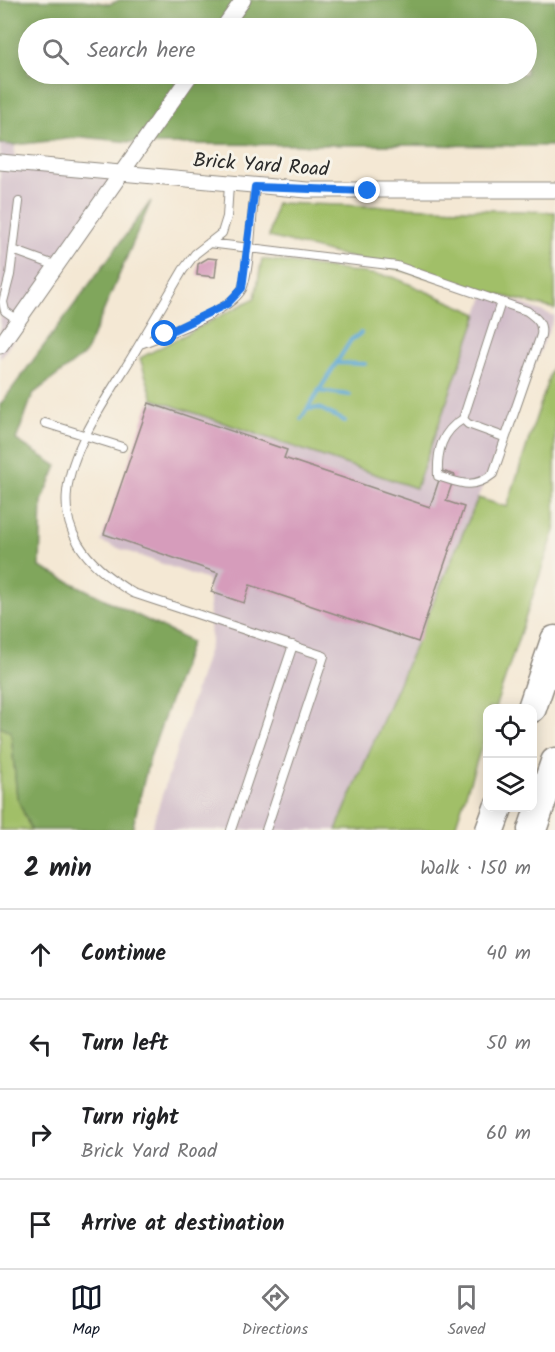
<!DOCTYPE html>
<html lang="en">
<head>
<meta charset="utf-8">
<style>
	:root { --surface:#fff; --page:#f6f6f6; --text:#202124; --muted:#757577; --line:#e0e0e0; --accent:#111827 }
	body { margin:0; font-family:Kalam,sans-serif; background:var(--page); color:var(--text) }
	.controls { position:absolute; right:18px; bottom:18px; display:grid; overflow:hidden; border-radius:12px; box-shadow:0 3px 15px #0003 }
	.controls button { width:54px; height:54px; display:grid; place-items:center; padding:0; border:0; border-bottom:2px solid var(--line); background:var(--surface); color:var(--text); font:30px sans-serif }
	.stop { position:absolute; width:18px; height:18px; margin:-14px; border:4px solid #1a73e8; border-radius:50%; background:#fff }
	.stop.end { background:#1a73e8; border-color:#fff; box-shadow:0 2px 6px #0008 }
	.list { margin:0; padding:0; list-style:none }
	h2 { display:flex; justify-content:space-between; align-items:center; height:78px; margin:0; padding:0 24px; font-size:26px }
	h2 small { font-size:20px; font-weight:400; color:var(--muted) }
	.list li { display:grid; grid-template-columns:39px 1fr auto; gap:18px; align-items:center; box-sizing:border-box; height:90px; padding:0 24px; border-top:2px solid var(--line) }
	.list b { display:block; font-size:22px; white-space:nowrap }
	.list p { margin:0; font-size:20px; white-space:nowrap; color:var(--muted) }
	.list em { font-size:20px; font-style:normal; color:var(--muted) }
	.icon { flex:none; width:33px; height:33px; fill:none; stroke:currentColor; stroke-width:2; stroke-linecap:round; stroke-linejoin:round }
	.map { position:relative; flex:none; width:555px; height:830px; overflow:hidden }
	.search { position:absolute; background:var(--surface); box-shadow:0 3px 15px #0003; left:18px; right:18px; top:18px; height:66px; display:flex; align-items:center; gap:15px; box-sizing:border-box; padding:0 21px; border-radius:33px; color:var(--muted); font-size:22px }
	.sheet { height:438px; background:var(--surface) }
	nav { display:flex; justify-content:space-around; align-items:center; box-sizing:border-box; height:84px; border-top:2px solid var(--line); background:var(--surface); font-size:16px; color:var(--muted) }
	nav a { display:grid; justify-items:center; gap:3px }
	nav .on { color:var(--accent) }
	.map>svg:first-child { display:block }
	.industrial { fill:#d1bdc9 }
	.green { fill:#a1bf67; stroke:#667549; stroke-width:1.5 }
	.forest { fill:#80a65c; stroke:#566844; stroke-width:1.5; fill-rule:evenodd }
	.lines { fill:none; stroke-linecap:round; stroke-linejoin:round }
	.stream { stroke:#5da8d5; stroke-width:4 }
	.building { fill:#d69cbb }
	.lane-casing { stroke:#908a80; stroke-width:10 }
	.street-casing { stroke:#908a80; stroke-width:17 }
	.highway-casing { stroke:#908a80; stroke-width:31 }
	.lane { stroke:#fff; stroke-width:8 }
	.street { stroke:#fff; stroke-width:15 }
	.highway { stroke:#fff; stroke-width:28 }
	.route { stroke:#1a73e8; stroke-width:8 }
	.labels { text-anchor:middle; stroke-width:6; stroke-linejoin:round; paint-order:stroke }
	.street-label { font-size:20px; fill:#2b2b2b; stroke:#f7f3e8 }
</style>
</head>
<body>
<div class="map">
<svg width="555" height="830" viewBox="0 0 555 830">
	<rect width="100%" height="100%" fill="#f7f3e8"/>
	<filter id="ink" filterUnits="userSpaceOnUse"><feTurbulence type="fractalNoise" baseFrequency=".0167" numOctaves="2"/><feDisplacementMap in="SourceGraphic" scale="12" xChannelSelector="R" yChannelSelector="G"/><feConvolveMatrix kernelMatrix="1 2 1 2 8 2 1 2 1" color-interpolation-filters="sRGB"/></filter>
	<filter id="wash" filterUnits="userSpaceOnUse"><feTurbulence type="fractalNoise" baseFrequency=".008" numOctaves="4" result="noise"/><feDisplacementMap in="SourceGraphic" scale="24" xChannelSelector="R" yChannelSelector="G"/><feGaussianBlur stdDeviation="1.35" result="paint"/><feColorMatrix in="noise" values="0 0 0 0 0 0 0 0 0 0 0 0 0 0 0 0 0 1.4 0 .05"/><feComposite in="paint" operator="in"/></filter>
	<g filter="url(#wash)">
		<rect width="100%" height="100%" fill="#f4e8d4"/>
		<!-- industrial -->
		<path class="industrial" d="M0 144 15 145V167L128 176 0 359Z
			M486 291 555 316 336 830H151L211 642 208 580 101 542 153 399 416 488Z"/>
		<!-- green -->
		<path class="green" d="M276 203 555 212V309L269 237Z
			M262 259 393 277 478 314 416 488 153 399 140 358 255 298Z
			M555 359V530L495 708H488L487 730 454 830H336L478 498 507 507Z
			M0 726 11 732 17 797 31 830H0Z"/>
		<!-- forest -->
		<path class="forest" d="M0 0H82L110 4 120 0H555V146L148 144 83 137 15 145 0 144ZM28 28H526V74H28Z
			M151 201 85 354 33 394 16 440 57 466 42 501 40 567 191 642 149 760 132 830H31L17 797 11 732 0 726V405Z"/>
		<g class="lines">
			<!-- stream -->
			<path class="stream" d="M336 363 365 364
				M318 391 350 395
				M308 409 319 408 345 421
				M301 419 351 340 361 333"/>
		</g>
		<g id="blocks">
			<!-- building -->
			<path class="building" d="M208 258 217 259 215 277 197 275 198 264Z
				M149 403 287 450 284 458 430 507 442 471 455 475 446 501 464 507 418 642 250 585 244 603 211 592 218 573 104 534Z"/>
		</g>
	</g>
	<g filter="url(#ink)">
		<use href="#blocks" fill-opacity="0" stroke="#908a80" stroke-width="1.5"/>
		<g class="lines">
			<defs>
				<path id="lane" d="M229 184 227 217 222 233 195 254 183 270C163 304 143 339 122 373 69 457 25 529 133 593L324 656 266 830
					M209 243 397 266 527 311C536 318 543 322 541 335L493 474C473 490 460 483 438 476 437 451 441 432 463 419
					M13 250 57 266
					M501 302 463 419 468 424 504 437
					M18 320 5 311 3 302 10 275 19 202
					M140 344C165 335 230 312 242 289 250 272 252 209 255 187
					M45 423 122 447
					M231 830 293 645"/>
				<path id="street" d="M223 28 243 0
					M0 162 307 190H555
					M0 346 191 74"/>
				<path id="highway" d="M532 708 555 640
					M490 830 498 808
					M532 830 555 762"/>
			</defs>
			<!-- lane casing -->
			<use href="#lane" class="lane-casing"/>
			<!-- street casing -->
			<use href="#street" class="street-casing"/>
			<!-- highway casing -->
			<use href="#highway" class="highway-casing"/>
			<!-- lane -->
			<use href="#lane" class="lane"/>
			<!-- street -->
			<use href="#street" class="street"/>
			<!-- highway -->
			<use href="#highway" class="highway"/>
		</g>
	</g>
	<g class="lines" filter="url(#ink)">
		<!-- route -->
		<path class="route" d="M165 334 227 304 242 288 255 187 368 191"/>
	</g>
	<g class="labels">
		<!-- street labels -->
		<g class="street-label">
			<text transform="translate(261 164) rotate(4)" y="7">Brick Yard Road</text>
		</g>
	</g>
</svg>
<div class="controls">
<button><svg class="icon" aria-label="locate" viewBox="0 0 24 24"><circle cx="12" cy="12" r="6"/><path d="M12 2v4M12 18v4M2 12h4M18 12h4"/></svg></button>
<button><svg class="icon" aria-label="layers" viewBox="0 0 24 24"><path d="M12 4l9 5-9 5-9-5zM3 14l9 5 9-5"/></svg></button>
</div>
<div class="stop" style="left:165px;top:334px"></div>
<div class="stop end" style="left:368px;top:191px"></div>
<div class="search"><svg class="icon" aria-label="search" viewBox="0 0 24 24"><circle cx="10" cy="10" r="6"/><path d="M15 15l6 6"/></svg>Search here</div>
</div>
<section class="sheet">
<h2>2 min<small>Walk · 150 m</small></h2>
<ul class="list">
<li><svg class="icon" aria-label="ahead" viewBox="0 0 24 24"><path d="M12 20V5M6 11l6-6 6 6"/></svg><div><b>Continue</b></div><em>40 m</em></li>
<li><svg class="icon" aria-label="left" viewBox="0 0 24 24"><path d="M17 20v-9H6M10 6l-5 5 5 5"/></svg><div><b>Turn left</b></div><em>50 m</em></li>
<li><svg class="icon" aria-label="right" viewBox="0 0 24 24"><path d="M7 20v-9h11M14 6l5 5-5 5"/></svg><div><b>Turn right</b><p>Brick Yard Road</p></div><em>60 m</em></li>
<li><svg class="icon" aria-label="arrive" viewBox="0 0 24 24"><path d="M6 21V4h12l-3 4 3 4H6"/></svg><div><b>Arrive at destination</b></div></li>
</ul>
</section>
<nav>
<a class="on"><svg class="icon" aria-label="map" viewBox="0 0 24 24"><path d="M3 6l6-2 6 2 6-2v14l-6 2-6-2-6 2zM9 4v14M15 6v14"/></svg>Map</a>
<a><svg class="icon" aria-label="directions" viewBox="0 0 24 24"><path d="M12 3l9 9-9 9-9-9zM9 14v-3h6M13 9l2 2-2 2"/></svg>Directions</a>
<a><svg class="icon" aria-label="saved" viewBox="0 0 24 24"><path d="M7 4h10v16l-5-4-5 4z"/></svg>Saved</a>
</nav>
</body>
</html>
